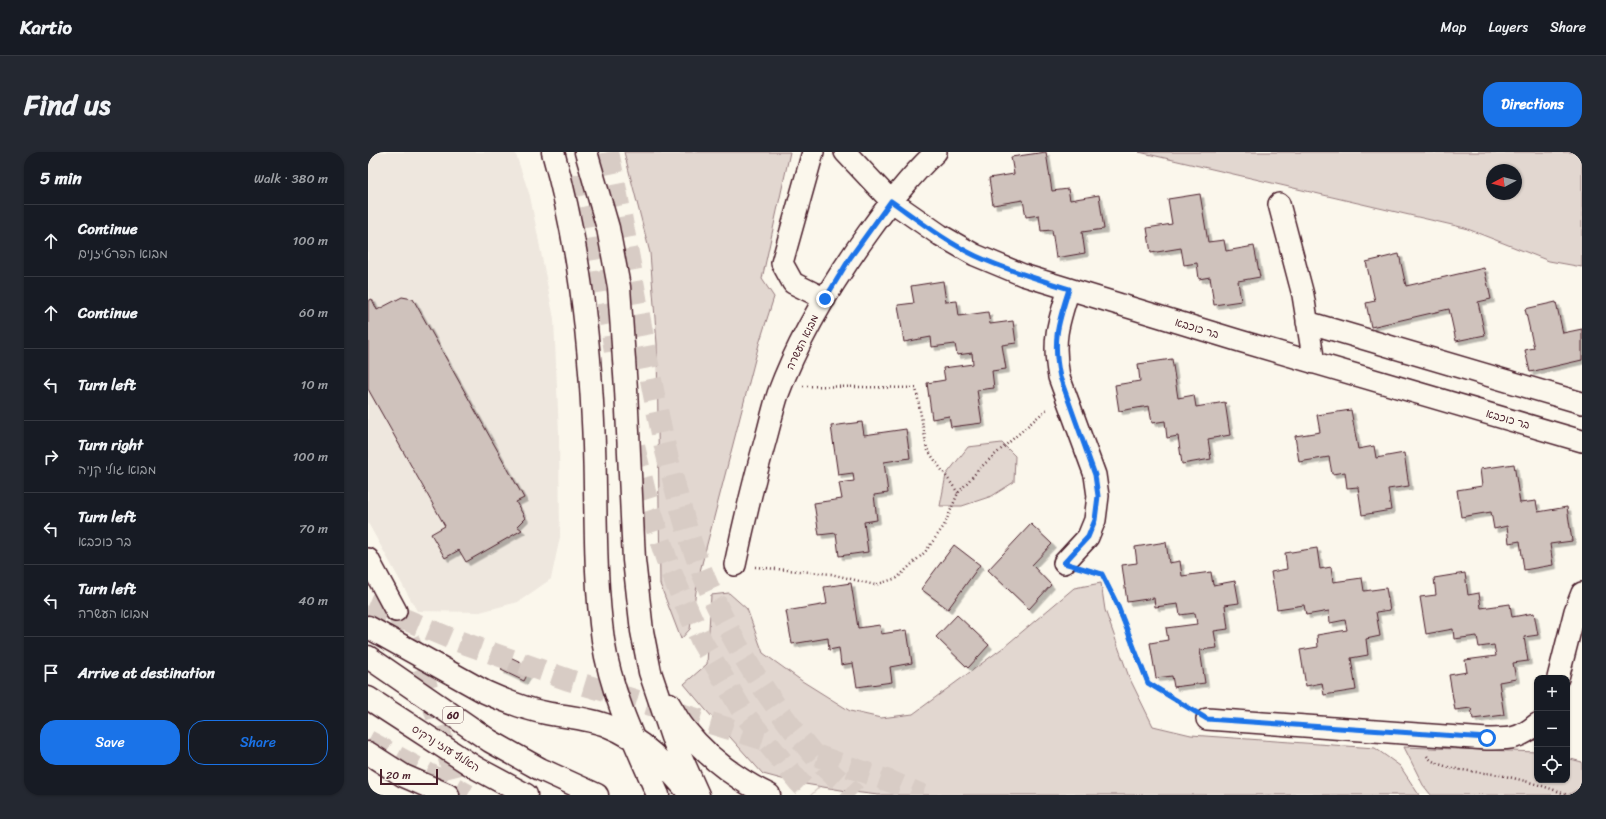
<!DOCTYPE html>
<html lang="en">
<head>
<meta charset="utf-8">
<style>
	:root { --surface:#171b24; --page:#242831; --text:#f1f3f6; --muted:#9ea1a6; --line:#363941; --accent:#1a73e8 }
	body { margin:0; font-family:Sriracha,"Playpen Sans Hebrew",sans-serif; background:var(--page); color:var(--text) }
	.controls { position:absolute; right:12px; bottom:12px; display:grid; overflow:hidden; border-radius:8px; box-shadow:0 1px 3px #0004 }
	.controls button { width:36px; height:36px; display:grid; place-items:center; padding:0; border:0; border-bottom:1px solid var(--line); background:var(--surface); color:var(--text); font:20px sans-serif }
	.compass { position:absolute; left:1118px; top:12px; width:36px; height:36px; border-radius:50%; background:var(--surface); box-shadow:0 1px 3px #0004; rotate:263deg }
	.scale { position:absolute; left:12px; bottom:10px; width:58px; box-sizing:border-box; padding-left:4px; border:2px solid #4a1f2b; border-top:0; font-size:11px; line-height:14px; white-space:nowrap; color:#4a1f2b; -webkit-text-stroke:3px #fbf7ec; paint-order:stroke }
	.stop { position:absolute; width:12px; height:12px; margin:-9px; border:3px solid #1a73e8; border-radius:50%; background:#fff }
	.stop.end { background:#1a73e8; border-color:#fff; box-shadow:0 1px 4px #0008 }
	.list { margin:0; padding:0; list-style:none }
	h2 { display:flex; justify-content:space-between; align-items:center; height:52px; margin:0; padding:0 16px; font-size:17px }
	h2 small { font-size:13px; font-weight:400; color:var(--muted) }
	.list li { display:grid; grid-template-columns:26px 1fr auto; gap:12px; align-items:center; box-sizing:border-box; height:72px; padding:0 16px; border-top:1px solid var(--line) }
	.list b { display:block; font-size:15px; white-space:nowrap }
	.list p { margin:0; font-size:13px; white-space:nowrap; color:var(--muted) }
	.list em { font-size:13px; font-style:normal; color:var(--muted) }
	.actions { display:flex; gap:8px; padding:12px 16px }
	.actions a { flex:1; padding:9px 0; border:1px solid var(--accent); border-radius:16px; text-align:center; font-size:14px; color:var(--accent) }
	.actions .main { background:var(--accent); color:#fff }
	.icon { flex:none; width:22px; height:22px; fill:none; stroke:currentColor; stroke-width:2; stroke-linecap:round; stroke-linejoin:round }
	.map { position:relative; flex:none; width:1214px; height:643px; overflow:hidden; border-radius:16px }
	header { display:flex; align-items:center; gap:24px; box-sizing:border-box; height:56px; padding:0 20px; background:var(--surface); border-bottom:1px solid var(--line) }
	header strong { font-size:19px }
	nav { display:flex; gap:22px; margin-inline-start:auto; font-size:14px }
	.intro { display:flex; align-items:center; justify-content:space-between; box-sizing:border-box; height:96px; padding:0 24px }
	h1 { margin:0; font-size:28px }
	.button { padding:10px 18px; border-radius:16px; background:var(--accent); color:#fff; font-size:14px; font-weight:700 }
	main { display:flex; gap:24px; padding:0 24px }
	aside { flex:1; background:var(--surface); border-radius:16px; box-shadow:0 1px 3px #0004 }
	.map>svg:first-child { display:block }
	.built { fill:#eee7de }
	.green { fill:#e2d7d0; stroke:#967b7e; fill-rule:evenodd }
	.building { fill:#cfc2bc; stroke:#4a1f2b; filter:url(#shadow) }
	.lines { fill:none; stroke-linecap:round; stroke-linejoin:round }
	.minor-tunnel { stroke:#d8ccc5; stroke-width:21; stroke-dasharray:21 10; stroke-linecap:butt }
	.highway-tunnel { stroke:#d8ccc5; stroke-width:22; stroke-dasharray:22 11; stroke-linecap:butt }
	.minor-casing { stroke:#4a1f2b; stroke-width:24 }
	.highway-casing { stroke:#4a1f2b; stroke-width:25 }
	.path { stroke:#4a1f2b; stroke-width:2.5; stroke-dasharray:1 3; stroke-linecap:butt }
	.minor { stroke:#fbf7ec; stroke-width:21 }
	.highway { stroke:#fbf7ec; stroke-width:22 }
	.route { stroke:#1a73e8; stroke-width:5 }
	.labels { text-anchor:middle; stroke-width:3; stroke-linejoin:round; paint-order:stroke }
	.shield { fill:#fbf7ec; stroke:#7f6065; stroke-width:1 }
	.shield-label { font-size:10px; font-weight:bold; fill:#4a1f2b }
	.street-label { font-size:11px; fill:#4a1f2b; stroke:#fbf7ec }
</style>
</head>
<body>
<header>
<strong>Kartio</strong>
<nav><a>Map</a><a>Layers</a><a>Share</a></nav>
</header>
<div class="intro"><h1>Find us</h1><a class="button">Directions</a></div>
<main>
<aside>
<h2>5 min<small>Walk · 380 m</small></h2>
<ul class="list">
<li><svg class="icon" aria-label="ahead" viewBox="0 0 24 24"><path d="M12 20V5M6 11l6-6 6 6"/></svg><div><b>Continue</b><p>מבוא הפרטיזנים</p></div><em>100 m</em></li>
<li><svg class="icon" aria-label="ahead" viewBox="0 0 24 24"><path d="M12 20V5M6 11l6-6 6 6"/></svg><div><b>Continue</b></div><em>60 m</em></li>
<li><svg class="icon" aria-label="left" viewBox="0 0 24 24"><path d="M17 20v-9H6M10 6l-5 5 5 5"/></svg><div><b>Turn left</b></div><em>10 m</em></li>
<li><svg class="icon" aria-label="right" viewBox="0 0 24 24"><path d="M7 20v-9h11M14 6l5 5-5 5"/></svg><div><b>Turn right</b><p>מבוא גולי קניה</p></div><em>100 m</em></li>
<li><svg class="icon" aria-label="left" viewBox="0 0 24 24"><path d="M17 20v-9H6M10 6l-5 5 5 5"/></svg><div><b>Turn left</b><p>בר כוכבא</p></div><em>70 m</em></li>
<li><svg class="icon" aria-label="left" viewBox="0 0 24 24"><path d="M17 20v-9H6M10 6l-5 5 5 5"/></svg><div><b>Turn left</b><p>מבוא העשרה</p></div><em>40 m</em></li>
<li><svg class="icon" aria-label="arrive" viewBox="0 0 24 24"><path d="M6 21V4h12l-3 4 3 4H6"/></svg><div><b>Arrive at destination</b></div></li>
</ul>
<div class="actions"><a class="main">Save</a><a>Share</a></div>
</aside>
<div class="map">
<svg width="1214" height="643" viewBox="0 0 1214 643">
	<defs>
		<filter id="shadow"><feDropShadow dx="3.5" dy="3.5" stdDeviation="0" flood-color="#0004"/></filter>
	</defs>
	<rect width="100%" height="100%" fill="#fbf7ec"/>
	<filter id="ink" filterUnits="userSpaceOnUse"><feTurbulence type="fractalNoise" baseFrequency=".025" numOctaves="2"/><feDisplacementMap in="SourceGraphic" scale="8" xChannelSelector="R" yChannelSelector="G"/><feConvolveMatrix kernelMatrix="1 2 1 2 8 2 1 2 1" color-interpolation-filters="sRGB"/></filter>
	<g filter="url(#ink)">
		<!-- built -->
		<path class="built" d="M0 0H147L162 44 186 167 191 281 192 385 183 427 150 450 112 460 49 459 0 371Z"/>
		<!-- green -->
		<path class="green" d="M256 0H422L394 127 406 145 391 192 330 427 322 477 313 487 292 432 289 192 282 101Z
			M771 0H1214V115L1181 109 1097 76ZM1124 18H1148V42H1124Z
			M634 291 647 304 646 330 624 344 594 354H572L578 323 600 295Z
			M733 431 737 458 761 525 785 574 823 583 1007 596 1032 614 1051 643H510L485 640 425 630 395 622 337 557 316 532 339 512 343 443 361 441 379 457 395 501 434 529 482 559 513 566 545 562 636 495 706 436Z
			M1036 595 1169 600V628H1199V606L1214 610V635L1200 643H1063L1055 633Z"/>
		<!-- building -->
		<path class="building" d="M678 0 684 39 700 37 702 48 731 43 736 77 714 80 717 101 688 106 684 78 673 79 671 63 658 65 655 48 625 53 621 26 646 22 643 5Z
			M832 42 840 90 856 88 858 99 886 94 892 125 870 129 873 149 846 153 842 125 831 127 829 111 816 113 813 96 783 101 779 76 804 72 800 47Z
			M1031 102 1038 134 1116 116 1123 147 1110 150 1117 183 1088 189 1081 157 1003 175 998 151 1007 149 998 110Z
			M575 129 578 150 589 149 591 164 620 160 622 172 645 169 648 191 634 193 638 217 624 219 626 236 609 238 614 271 583 275 581 264 564 267 559 231 577 228 575 216 605 212 604 201 589 203 587 192 564 195 563 185 536 190 530 153 546 151 543 134Z
			M34 145 45 147 156 346 148 350 157 366 149 374 154 378 98 410 91 398 77 406 63 382 77 374 0 237V149L4 147 9 158Z
			M1188 150 1195 181 1214 177V208L1162 220 1157 198 1166 196 1157 157Z
			M804 207 810 246 826 243 828 255 857 250 862 283 840 287 843 307 814 312 810 284 799 286 797 269 784 271 781 254 751 259 747 233 772 229 770 212Z
			M983 258 990 297 1006 294 1008 306 1036 301 1041 334 1020 337 1023 358 994 363 990 335 979 336 977 320 964 322 961 305 931 310 927 284 952 280 949 263Z
			M494 270 496 283 538 277 542 306 516 310 520 341 506 343 509 368 496 370 500 400 471 404 468 381 451 383 446 351 474 347 471 331 486 329 485 321 470 323 463 274Z
			M1146 312 1152 351 1168 349 1170 360 1199 355 1204 389 1182 392 1185 413 1156 418 1152 389 1141 391 1139 374 1126 377 1123 360 1093 365 1089 338 1114 334 1112 317Z
			M663 372 684 392 664 413 683 433 661 457 620 418Z
			M798 390 801 411 812 409 814 424 843 420 845 433 867 429 871 451 857 453 860 477 846 479 849 496 832 498 837 531 806 535 804 524 788 526 782 491 800 488 798 476 829 472 827 461 812 463 810 452 787 455 786 446 759 450 754 413 769 411 767 395Z
			M586 393 612 413 580 457 553 437Z
			M949 396 952 417 963 415 965 430 994 426 996 439 1018 436 1022 458 1008 460 1012 484 998 487 1000 503 983 506 988 538 956 543 954 531 938 534 932 498 950 495 949 483 979 478 977 468 962 471 961 459 938 463 936 453 909 457 903 420 919 417 917 401Z
			M1097 421 1100 443 1111 441 1113 456 1142 452 1144 465 1166 461 1170 483 1156 485 1160 509 1145 511 1148 527 1131 530 1136 563 1105 567 1103 556 1087 558 1081 523 1099 520 1097 508 1128 504 1126 493 1111 495 1109 484 1086 487 1085 477 1058 482 1052 445 1068 443 1066 426Z
			M483 431 490 476 512 473 513 482 539 478 544 511 522 515 524 530 489 535 485 511 473 513 471 496 461 498 460 486 424 492 418 459 459 452 456 435Z
			M589 463 621 493 600 516 568 485Z
			M140 504 163 515 156 529 133 518Z"/>
		<g class="lines">
			<!-- minor-tunnel -->
			<path class="minor-tunnel" d="M28 459 55 520 83 615 90 643"/>
			<!-- highway-tunnel -->
			<path class="highway-tunnel" d="M240 0C262 99 275 200 298 299 307 335 316 372 329 407 357 481 399 549 451 609 462 621 476 632 487 643
				M214 21 224 62 247 199
				M266 294 278 344 302 418 334 490 376 562 431 630 444 643
				M0 452 84 487 201 528 398 588
				M0 589 100 643
				M450 604 524 630 554 643"/>
			<defs>
				<path id="minor" d="M445 0 414 111 425 131 457 147
					M477 0 523 49 572 83 607 103 655 123 872 189 1214 289
					M911 52 935 143 946 211
					M939 170 1214 251
					M0 407 28 459
					M696 411 720 385 727 368 730 344 727 323 691 225C684 189 690 171 701 137
					M367 413C376 370 386 328 398 286 402 272 405 257 410 242 431 185 464 131 500 81 521 52 542 24 568 0
					M1190 526 1207 459 1214 441
					M839 567 1119 587C1142 587 1150 588 1169 572"/>
				<path id="highway" d="M185 0C210 88 221 179 225 270 229 342 225 416 235 488 243 542 268 593 290 643
					M218 0 240 76 251 135 258 237 266 408 274 479 282 520 304 585 330 643
					M0 475 117 540C137 549 157 557 178 561 198 565 221 566 240 574 276 588 297 613 321 641
					M0 505 122 589 172 617 229 643
					M0 546 108 616 158 643
					M301 552C306 560 310 569 316 576 339 605 368 627 401 643
					M0 601 36 624 80 643"/>
			</defs>
			<!-- minor casing -->
			<use href="#minor" class="minor-casing"/>
			<!-- highway casing -->
			<use href="#highway" class="highway-casing"/>
			<!-- path -->
			<path class="path" d="M435 234 548 236 559 297 590 341
				M387 415 463 422 507 433 529 426 557 400 576 374 590 341 613 315 680 256
				M717 417 734 422 749 453 780 531 823 557
				M1059 604C1069 618 1114 620 1132 623 1151 627 1181 635 1199 643"/>
			<!-- minor -->
			<use href="#minor" class="minor"/>
			<!-- highway -->
			<use href="#highway" class="highway"/>
		</g>
	</g>
	<g class="lines" filter="url(#ink)">
		<!-- route -->
		<path class="route" d="M457 147 482 106 523 49C550 68 578 90 608 104 638 118 670 127 701 137 690 171 684 189 692 225L727 323 730 344 727 368 720 385 696 411 734 422 749 452 780 531 839 567 1119 586"/>
	</g>
	<g class="labels">
		<!-- shield labels -->
		<rect class="shield" x="75" y="555" width="20" height="16" rx="3"/>
		<g class="shield-label">
			<text x="85" y="567">60</text>
		</g>
		<!-- street labels -->
		<g class="street-label">
			<text transform="translate(829 176) rotate(17)" y="4">בר כוכבא</text>
			<text transform="translate(434 190) rotate(-64)" y="4">מבוא העשרה</text>
			<text transform="translate(1140 267) rotate(16)" y="4">בר כוכבא</text>
			<text transform="translate(78 596) rotate(32)" y="4">האלוף עוזי נרקיס</text>
		</g>
	</g>
</svg>
<div class="controls">
<button>+</button>
<button>−</button>
<button><svg class="icon" aria-label="locate" viewBox="0 0 24 24"><circle cx="12" cy="12" r="6"/><path d="M12 2v4M12 18v4M2 12h4M18 12h4"/></svg></button>
</div>
<svg class="compass" viewBox="-18 -18 36 36"><path d="M0-13l5 13h-10z" fill="#e53935"/><path d="M0 13l5-13h-10z" fill="#9ea1a6"/></svg>
<div class="scale">20 m</div>
<div class="stop" style="left:1119px;top:586px"></div>
<div class="stop end" style="left:457px;top:147px"></div>
</div>
</main>
</body>
</html>
